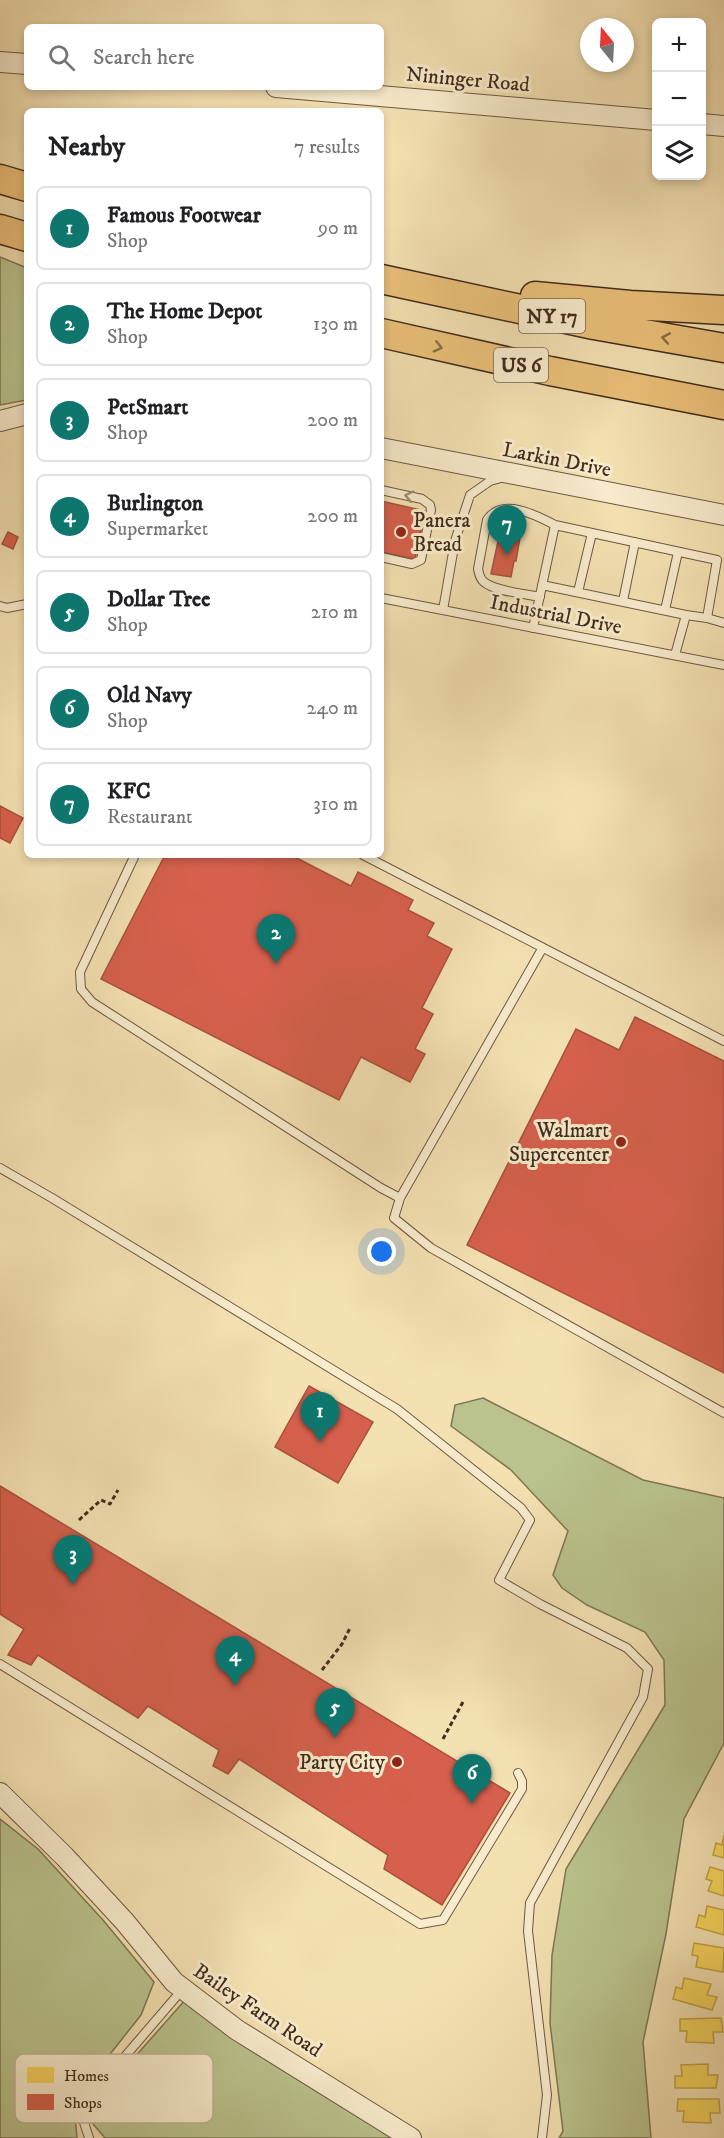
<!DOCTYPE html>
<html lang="en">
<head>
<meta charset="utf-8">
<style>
	:root { --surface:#fff; --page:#f6f6f6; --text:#202124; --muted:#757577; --line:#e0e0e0; --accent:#0f766e }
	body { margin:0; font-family:"IM FELL DW Pica",serif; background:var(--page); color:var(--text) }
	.controls { position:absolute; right:18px; top:18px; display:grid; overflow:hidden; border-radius:9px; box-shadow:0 3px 9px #0003 }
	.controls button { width:54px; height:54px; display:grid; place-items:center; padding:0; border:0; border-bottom:2px solid var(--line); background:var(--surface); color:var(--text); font:30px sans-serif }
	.compass { position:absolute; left:580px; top:18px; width:54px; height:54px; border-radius:50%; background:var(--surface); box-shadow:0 3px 9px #0003; rotate:342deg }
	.you { position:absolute; left:382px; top:1252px; width:21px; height:21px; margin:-15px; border:4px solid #fff; border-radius:50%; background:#1a73e8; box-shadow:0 0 0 9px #1a73e833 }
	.badge { display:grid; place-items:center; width:39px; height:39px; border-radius:50%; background:var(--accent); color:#fff; font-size:20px; font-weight:700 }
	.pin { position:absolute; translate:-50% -50px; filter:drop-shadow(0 2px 3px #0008) }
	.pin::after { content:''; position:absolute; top:32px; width:21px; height:18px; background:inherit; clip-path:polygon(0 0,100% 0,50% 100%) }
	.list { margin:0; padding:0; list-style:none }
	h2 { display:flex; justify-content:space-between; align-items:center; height:78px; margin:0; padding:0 24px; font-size:26px }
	h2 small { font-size:20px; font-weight:400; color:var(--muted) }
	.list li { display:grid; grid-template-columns:39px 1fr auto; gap:18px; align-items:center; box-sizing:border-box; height:84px; margin:0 12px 12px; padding:0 12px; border:2px solid var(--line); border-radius:9px }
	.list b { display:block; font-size:22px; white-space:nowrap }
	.list p { margin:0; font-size:20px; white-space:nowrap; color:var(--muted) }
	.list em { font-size:20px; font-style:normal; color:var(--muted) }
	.icon { flex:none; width:33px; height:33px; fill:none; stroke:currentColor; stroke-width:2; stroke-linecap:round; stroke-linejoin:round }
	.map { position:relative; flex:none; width:724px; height:2138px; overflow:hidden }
	.search { position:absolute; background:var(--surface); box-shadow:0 3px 9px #0003; left:24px; top:24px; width:360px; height:66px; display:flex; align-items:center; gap:15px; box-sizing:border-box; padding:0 21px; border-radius:9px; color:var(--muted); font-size:22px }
	.panel { position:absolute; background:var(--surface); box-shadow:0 3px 9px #0003; left:24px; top:108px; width:360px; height:750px; border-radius:9px }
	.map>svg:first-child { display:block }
	.green { fill:#bac38d; stroke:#7e7754; stroke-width:1.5 }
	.homes { fill:#f6d55c; stroke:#c0a248; stroke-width:1.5 }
	.shops { fill:#d6604d; stroke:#a9503e; stroke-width:1.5 }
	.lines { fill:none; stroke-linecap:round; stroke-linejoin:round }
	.service-casing { stroke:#6e5841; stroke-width:10 }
	.tertiary-casing { stroke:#6e5841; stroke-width:22 }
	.motorway-casing { stroke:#412b1b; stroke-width:31 }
	.path { stroke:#412b1b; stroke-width:3; stroke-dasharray:4.5 3; stroke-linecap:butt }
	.service { stroke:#f8eccd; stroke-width:8 }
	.tertiary { stroke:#f8eccd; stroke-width:20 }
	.motorway { stroke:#eac079; stroke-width:28 }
	.oneway { stroke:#8d6e45 }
	.oneway2 { stroke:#9c8c74 }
	.poi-dot { fill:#8f2418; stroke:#f8eccd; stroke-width:2 }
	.labels { text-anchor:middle; stroke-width:6; stroke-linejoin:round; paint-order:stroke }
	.shield { fill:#f8eccd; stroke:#786550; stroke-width:1.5 }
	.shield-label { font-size:20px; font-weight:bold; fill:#412b1b }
	.street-label { font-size:21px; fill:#412b1b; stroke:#f8eccd }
	.poi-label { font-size:21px; fill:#412b1b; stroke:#f8eccd; text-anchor:end }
	.key { fill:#f8eccd; stroke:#c1b298; stroke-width:1.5 }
	.key-label { font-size:16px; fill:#412b1b }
</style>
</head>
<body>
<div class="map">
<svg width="724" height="2138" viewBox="0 0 724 2138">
	<rect width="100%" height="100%" fill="#f4e1b2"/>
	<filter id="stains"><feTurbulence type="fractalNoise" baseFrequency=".00333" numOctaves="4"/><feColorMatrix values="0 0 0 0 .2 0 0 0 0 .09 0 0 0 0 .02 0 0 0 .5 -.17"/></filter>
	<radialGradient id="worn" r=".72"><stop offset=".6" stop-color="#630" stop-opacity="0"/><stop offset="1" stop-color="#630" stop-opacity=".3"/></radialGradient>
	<!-- green -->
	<path class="green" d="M0 257 27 268V400L0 405Z
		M483 1398 643 1480 724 1498V1743L684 1819 666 1934 643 2042 651 2138H559L563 2131 550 2023 552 1955 566 1869 665 1705 664 1660 645 1632 587 1605 562 1588 553 1575 568 1531 511 1470 451 1426 455 1405Z
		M0 1819 38 1849 103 1920 154 1982 141 2015 92 2077 75 2114 77 2138H0Z
		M186 1999 392 2138H105L93 2124 95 2106 110 2085Z"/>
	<!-- homes -->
	<path class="homes" d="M724 1835V1858L713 1855 716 1843 722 1845Z
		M710 1867 724 1871V1896L708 1891 712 1881 706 1879Z
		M707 1906 724 1910V1935L696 1927 699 1915 705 1917Z
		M694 1943 724 1948 723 1972 696 1967 698 1956 692 1955Z
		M684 1978 711 1984 707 1995 717 1997 712 2010 673 1999 676 1987 682 1989Z
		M721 2018 723 2032H713L714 2043 686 2042 687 2031H680V2019Z
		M708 2064V2075H718L716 2088H675V2076H682L681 2065Z
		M678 2099H719L720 2113H710L711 2123 683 2122 684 2111H677Z"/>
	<!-- shops -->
	<path class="shops" d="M381 501 425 511 415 559 381 552Z
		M502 523 522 526 516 561H514L511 577 491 574Z
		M8 532 18 537 13 549 2 544Z
		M0 806 23 818 10 843 0 838Z
		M165 855H291L351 886 358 872 413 900 408 910 434 923 427 936 452 949 422 1008 433 1014 415 1049 425 1054 410 1082 361 1057 339 1100 101 979Z
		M635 1017 724 1061V1373L467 1245 576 1029 619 1050Z
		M309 1386 373 1422 338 1483 275 1447Z
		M0 1486 510 1793 442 1905 384 1869 388 1855 239 1759 228 1774 213 1766 219 1750 148 1706 138 1718 38 1655 31 1665 8 1655 24 1629 0 1614Z"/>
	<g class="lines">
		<defs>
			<path id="service" d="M381 490 422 499 430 505 431 510 421 560 412 564 381 557
				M542 585 686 615
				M578 592 592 533
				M540 597C526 594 494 591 484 582 480 579 479 574 478 569L487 520C502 497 536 515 555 525
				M381 598 724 665
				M623 601 635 542
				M0 606 7 608 27 604
				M443 610 455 541 470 495 490 481 501 478
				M665 610 678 552
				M707 618 724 623
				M533 628 555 525 717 560 707 618 686 615 675 655
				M135 855 80 972 81 989 92 1002 381 1188 400 1198 394 1218 431 1248 724 1413
				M363 855 724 1041
				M0 1168 52 1198 397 1409 521 1508 530 1520 499 1580 540 1604 627 1648 648 1669 643 1697 530 1903 528 1931 547 2095 542 2138
				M400 1198 542 949
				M0 1664 420 1924 443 1920 522 1789V1781L518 1773
				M89 2138 82 2116 103 2082 182 1990"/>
			<path id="tertiary" d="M0 62 27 64
				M276 87 656 120
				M702 124 724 126
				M0 421 27 414
				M381 448 724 515
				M0 1793 65 1857 125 1922 174 1982 237 2030 411 2138"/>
			<path id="motorway" d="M0 179 27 187
				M0 229 27 237
				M381 279 594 325 724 348
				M535 296 630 305 724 310
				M381 333 550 371 724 405"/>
		</defs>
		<!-- service casing -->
		<use href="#service" class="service-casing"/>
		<!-- tertiary casing -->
		<use href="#tertiary" class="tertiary-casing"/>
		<!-- motorway casing -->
		<use href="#motorway" class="motorway-casing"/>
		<!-- path -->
		<path class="path" d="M79 1520 101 1500 110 1504 118 1490
			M322 1670 342 1644 350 1628
			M443 1739 464 1700"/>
		<!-- service -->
		<use href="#service" class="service"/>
		<!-- tertiary -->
		<use href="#tertiary" class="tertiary"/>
		<!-- motorway -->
		<use href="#motorway" class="motorway"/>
	</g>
	<!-- one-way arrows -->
	<defs><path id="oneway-chevron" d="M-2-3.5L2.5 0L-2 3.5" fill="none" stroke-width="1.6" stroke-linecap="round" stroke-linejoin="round" transform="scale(1.5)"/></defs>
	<g class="oneway">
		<use href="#oneway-chevron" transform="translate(666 338) rotate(-170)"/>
		<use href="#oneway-chevron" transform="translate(438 347) rotate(13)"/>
	</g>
	<use class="oneway2" href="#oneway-chevron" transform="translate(409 496) rotate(-168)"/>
	<!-- markers -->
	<g class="poi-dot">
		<circle cx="401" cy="532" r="6"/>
		<circle cx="621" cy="1142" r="6"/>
		<circle cx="397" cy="1762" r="6"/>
	</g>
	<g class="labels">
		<!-- shield labels -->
		<g class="shield">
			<rect x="519" y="299" width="66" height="34" rx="4.5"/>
			<rect x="494" y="348" width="54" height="34" rx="4.5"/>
		</g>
		<g class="shield-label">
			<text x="552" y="323">NY 17</text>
			<text x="521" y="372">US 6</text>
		</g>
		<!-- street labels -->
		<g class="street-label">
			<text transform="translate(468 79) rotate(5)" y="7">Nininger Road</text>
			<text transform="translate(557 459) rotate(11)" y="7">Larkin Drive</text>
			<text transform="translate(556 614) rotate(11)" y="7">Industrial Drive</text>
			<text transform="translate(258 2010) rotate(34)" y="7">Bailey Farm Road</text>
		</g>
		<!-- poi labels -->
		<g class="poi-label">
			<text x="413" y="527" text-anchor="start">Panera<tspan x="413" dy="24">Bread</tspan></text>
			<text x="609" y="1137">Walmart<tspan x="609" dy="24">Supercenter</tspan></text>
			<text x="385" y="1769">Party City</text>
		</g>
	</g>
	<!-- legend -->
	<rect x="15" y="2054" width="198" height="69" rx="9" class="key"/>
	<rect x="27" y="2067" width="27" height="16" fill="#f6d55c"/>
	<rect x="27" y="2094" width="27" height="16" fill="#d6604d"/>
	<g class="key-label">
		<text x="64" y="2081">Homes</text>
		<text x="64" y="2108">Shops</text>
	</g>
	<rect width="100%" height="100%" filter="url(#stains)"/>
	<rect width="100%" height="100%" fill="url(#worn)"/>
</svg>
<div class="controls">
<button>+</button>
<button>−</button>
<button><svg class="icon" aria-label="layers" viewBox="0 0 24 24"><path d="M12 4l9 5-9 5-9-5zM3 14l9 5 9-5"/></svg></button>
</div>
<svg class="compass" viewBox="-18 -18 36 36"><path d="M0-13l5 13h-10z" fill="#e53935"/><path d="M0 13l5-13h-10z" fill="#757577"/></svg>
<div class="you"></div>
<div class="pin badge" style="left:320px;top:1442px">1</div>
<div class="pin badge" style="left:276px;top:964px">2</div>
<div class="pin badge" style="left:73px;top:1585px">3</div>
<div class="pin badge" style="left:235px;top:1686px">4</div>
<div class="pin badge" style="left:335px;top:1738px">5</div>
<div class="pin badge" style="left:472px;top:1804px">6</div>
<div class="pin badge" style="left:507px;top:555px">7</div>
<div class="search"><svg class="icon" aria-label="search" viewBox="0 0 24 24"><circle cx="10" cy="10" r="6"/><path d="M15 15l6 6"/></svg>Search here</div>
<section class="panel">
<h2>Nearby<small>7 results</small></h2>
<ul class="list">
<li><span class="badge">1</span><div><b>Famous Footwear</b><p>Shop</p></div><em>90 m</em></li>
<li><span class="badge">2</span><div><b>The Home Depot</b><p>Shop</p></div><em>130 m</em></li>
<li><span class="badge">3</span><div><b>PetSmart</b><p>Shop</p></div><em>200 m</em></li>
<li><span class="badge">4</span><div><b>Burlington</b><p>Supermarket</p></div><em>200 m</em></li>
<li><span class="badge">5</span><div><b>Dollar Tree</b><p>Shop</p></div><em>210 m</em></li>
<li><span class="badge">6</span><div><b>Old Navy</b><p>Shop</p></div><em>240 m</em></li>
<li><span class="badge">7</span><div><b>KFC</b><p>Restaurant</p></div><em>310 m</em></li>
</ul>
</section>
</div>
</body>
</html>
